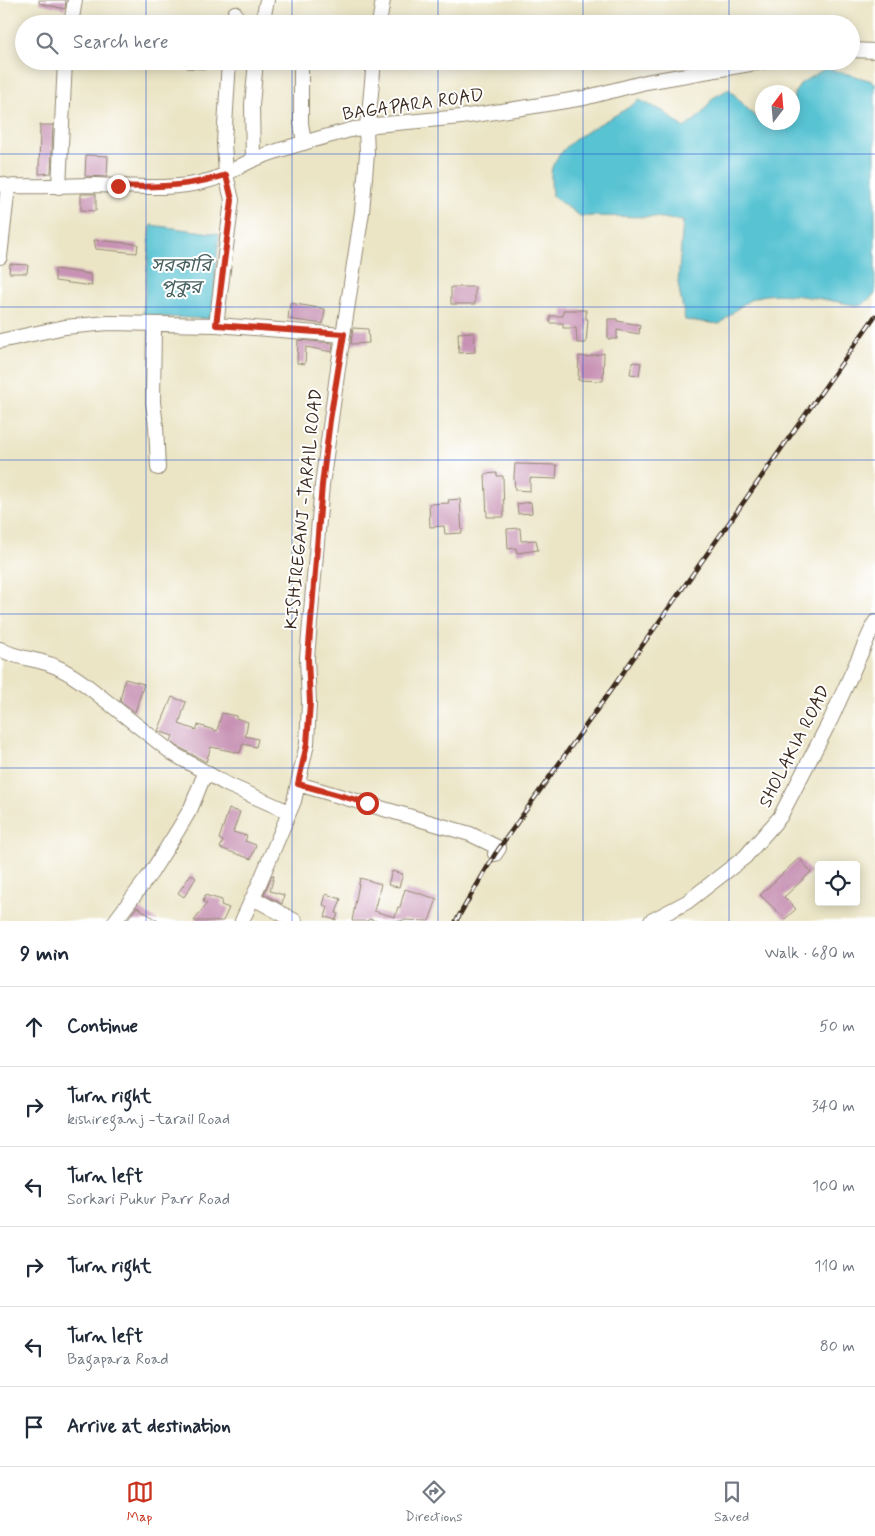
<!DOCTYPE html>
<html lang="en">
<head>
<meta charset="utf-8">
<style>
	:root { --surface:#fff; --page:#f6f6f7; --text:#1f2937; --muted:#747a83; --line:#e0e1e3; --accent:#c8321e }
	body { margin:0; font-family:Mynerve,"Noto Sans Bengali",sans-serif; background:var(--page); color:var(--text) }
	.controls { position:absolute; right:15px; bottom:15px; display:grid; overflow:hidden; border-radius:5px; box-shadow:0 2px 12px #0003 }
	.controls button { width:45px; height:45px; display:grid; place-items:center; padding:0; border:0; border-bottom:1px solid var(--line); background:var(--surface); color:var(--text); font:25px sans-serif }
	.compass { position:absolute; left:755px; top:85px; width:45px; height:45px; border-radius:50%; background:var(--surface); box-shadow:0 2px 12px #0003; rotate:16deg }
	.stop { position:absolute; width:15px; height:15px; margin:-11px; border:4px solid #c8321e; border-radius:50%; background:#fff }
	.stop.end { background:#c8321e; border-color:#fff; box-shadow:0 1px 5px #0008 }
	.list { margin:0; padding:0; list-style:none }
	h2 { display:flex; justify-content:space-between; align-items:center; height:65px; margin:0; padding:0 20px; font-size:21px }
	h2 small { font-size:16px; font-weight:400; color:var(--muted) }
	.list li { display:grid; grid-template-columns:32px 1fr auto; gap:15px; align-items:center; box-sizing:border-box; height:80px; padding:0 20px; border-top:1px solid var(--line) }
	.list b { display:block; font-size:19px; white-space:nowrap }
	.list p { margin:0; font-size:16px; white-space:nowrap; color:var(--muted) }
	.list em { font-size:16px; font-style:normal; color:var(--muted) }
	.icon { flex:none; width:28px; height:28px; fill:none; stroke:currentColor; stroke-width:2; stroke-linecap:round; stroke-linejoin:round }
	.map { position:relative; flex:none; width:875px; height:921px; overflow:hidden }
	.search { position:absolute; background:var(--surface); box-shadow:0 2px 12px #0003; left:15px; right:15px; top:15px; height:55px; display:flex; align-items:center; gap:12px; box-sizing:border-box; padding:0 18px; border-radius:28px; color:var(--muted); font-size:19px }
	.sheet { height:545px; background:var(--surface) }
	nav { display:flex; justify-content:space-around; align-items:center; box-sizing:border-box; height:70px; border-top:1px solid var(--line); background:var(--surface); font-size:14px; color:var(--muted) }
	nav a { display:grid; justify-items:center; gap:2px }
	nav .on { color:var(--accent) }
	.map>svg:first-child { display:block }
	.water { fill:#59c3d3; stroke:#4a7678 }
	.building { fill:#c792b4 }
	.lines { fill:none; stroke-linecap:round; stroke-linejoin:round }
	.minor-casing { stroke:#938872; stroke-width:16 }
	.minor { stroke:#fff; stroke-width:14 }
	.rail-casing { stroke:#3b2a1e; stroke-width:4.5 }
	.rail { stroke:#fff; stroke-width:2.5; stroke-dasharray:8; stroke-linecap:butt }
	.route { stroke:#c8321e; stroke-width:6 }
	.grid { fill:none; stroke:#1d4ed8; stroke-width:1; stroke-opacity:0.55 }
	.labels { text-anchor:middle; stroke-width:4; stroke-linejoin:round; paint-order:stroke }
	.street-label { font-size:18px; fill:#3b2a1e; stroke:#fff }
	.water-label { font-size:19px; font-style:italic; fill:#46605d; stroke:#fff }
</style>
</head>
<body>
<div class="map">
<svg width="875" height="921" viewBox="0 0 875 921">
	<rect width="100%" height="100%" fill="#fff"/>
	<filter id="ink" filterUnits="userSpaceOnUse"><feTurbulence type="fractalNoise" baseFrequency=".02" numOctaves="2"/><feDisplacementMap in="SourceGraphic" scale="10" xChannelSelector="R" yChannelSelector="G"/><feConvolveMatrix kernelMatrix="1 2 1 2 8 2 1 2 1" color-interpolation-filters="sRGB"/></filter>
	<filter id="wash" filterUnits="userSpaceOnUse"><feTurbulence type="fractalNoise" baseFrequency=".0096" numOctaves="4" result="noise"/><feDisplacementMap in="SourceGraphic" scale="20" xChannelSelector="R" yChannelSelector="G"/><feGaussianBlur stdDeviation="1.12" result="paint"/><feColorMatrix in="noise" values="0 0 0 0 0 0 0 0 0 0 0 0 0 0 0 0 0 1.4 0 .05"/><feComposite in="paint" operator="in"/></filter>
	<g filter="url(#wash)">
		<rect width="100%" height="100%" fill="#ebe5c6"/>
		<!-- water -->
		<path class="water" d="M826 68 869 80 875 83V294L861 306C835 302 785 290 761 296 746 299 731 314 720 324L685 320 678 283 683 221 655 217 580 216 552 196C552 188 549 173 553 165 570 132 611 122 639 100L663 111 684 128 700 116 713 98 729 89 756 118 762 120V122H792L794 94 801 83Z
			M151 225 219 234 212 319 143 316Z"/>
		<g id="blocks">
			<!-- building -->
			<path class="building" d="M39 0H66L65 9 39 3Z
				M187 61H205L206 69 187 68Z
				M40 125H53L51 173 39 174Z
				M86 155 108 156 107 177 85 176Z
				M81 194H96V211L81 210Z
				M94 240 138 244 137 253 96 249Z
				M10 264 28 265 27 273H9Z
				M55 269 90 274 92 286 55 281Z
				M451 287H475V304H451Z
				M290 303 325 309 323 324 288 319Z
				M563 310H586V319H588L586 343H577L576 328H563V323H550V316H563Z
				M608 319H617V321L640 325 639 334 617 330V339H608Z
				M353 328 368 329 369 343 351 344Z
				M474 332 475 352 459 353 458 333Z
				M298 340 333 343 332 352 306 347 305 364 297 363Z
				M604 353 603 381 578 380 579 356 587 357Z
				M632 362 641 363 639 375 630 374Z
				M515 464 557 465 556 479 530 478V491L515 490 514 477Z
				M497 473V476H503L504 517H487L485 474Z
				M460 499 462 533 445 534 444 526 430 527 429 504 449 503 448 500Z
				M531 502 532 513 518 514 517 504Z
				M520 528 521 541 536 540 538 550 517 553 516 548 508 549 507 529Z
				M125 679 144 684 135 712 120 701Z
				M172 697 186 702 179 724 196 730 198 725 217 731 222 713 236 716V718L248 722 245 736 258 739 256 747 243 744 240 753 211 747 206 762 177 746 171 741 173 736 158 731Z
				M229 809 240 812 233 832 247 836 245 841 256 845 251 859 220 848 223 841 219 839Z
				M799 858 811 872 784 897 796 909 785 919 760 895Z
				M392 871 403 874 399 887 388 885Z
				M191 874 196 878 184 897 178 893Z
				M272 875 274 876 270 891 284 895 282 904 264 894Z
				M360 878 381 884 374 911 395 917 398 907H400L405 889 437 899 429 921 402 920V921H376L369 919 368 921H352Z
				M326 894 341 899 336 913H338L336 920 325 917 328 907 323 905Z
				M205 895 222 900 221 905 229 908 223 921H194L207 903 203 902Z
				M137 907 158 921H126Z"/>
		</g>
	</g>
	<g filter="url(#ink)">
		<use href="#blocks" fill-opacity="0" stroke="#938872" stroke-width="1"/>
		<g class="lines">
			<defs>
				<path id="minor" d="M71 24 75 0
					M233 24 235 13
					M262 24 267 0
					M379 24 383 0
					M851 50 875 51
					M301 61V123L304 143
					M253 160 252 105 256 61
					M8 186C38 187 67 185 96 185 133 186 171 191 207 181 225 177 238 166 255 159 287 146 321 138 354 129L366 128 375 125 461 117 522 108 584 98 646 82 767 61
					M59 187 65 61
					M0 257 8 186 1 184
					M154 325 153 402 156 426 158 468
					M216 325 232 200 226 175 224 142 229 61
					M0 341 65 327 108 323 216 325 343 335
					M0 649C15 658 32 658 49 664 62 668 75 677 86 685L172 753 226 784 289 812
					M298 784 470 834 499 848 495 854
					M253 898 295 921
					M115 921 151 873 178 830 191 808 205 773
					M242 921 259 884 294 801 307 744 309 703 307 658 322 485 338 368 362 212 367 154 366 128 369 114 374 61
					M651 921 687 902 745 857 780 817 831 719 875 622"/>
			</defs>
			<!-- minor casing -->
			<use href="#minor" class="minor-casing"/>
			<!-- minor -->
			<use href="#minor" class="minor"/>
			<defs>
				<path id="rail" d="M456 921 495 854 875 316"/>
			</defs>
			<!-- rail casing -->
			<use href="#rail" class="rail-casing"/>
			<!-- rail -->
			<use href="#rail" class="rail"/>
		</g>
	</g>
	<g class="lines" filter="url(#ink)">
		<!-- route -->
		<path class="route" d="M118 186C155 188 191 186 226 175L232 200 216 325 344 334 330 420 322 485 308 658 310 703 307 744 298 784 367 803"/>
	</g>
	<!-- grid -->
	<path class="grid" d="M146 0V24M292 0V24M438 0V24M583 0V24M729 0V24M146 61V921M292 61V921M438 61V921M583 61V921M729 61V921M0 154H875M0 307H875M0 460H875M0 614H875M0 768H875"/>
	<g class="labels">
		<!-- street labels -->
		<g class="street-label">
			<text transform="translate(413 104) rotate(-8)" y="6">BAGAPARA ROAD</text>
			<text transform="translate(303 509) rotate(-84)" y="6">KISHIREGANJ -TARAIL ROAD</text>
			<text transform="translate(794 746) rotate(-63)" y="6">SHOLAKIA ROAD</text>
		</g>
		<!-- water labels -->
		<g class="water-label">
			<text x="181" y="271">সরকারি<tspan x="181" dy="22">পুকুর</tspan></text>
		</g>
	</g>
</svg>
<div class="controls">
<button><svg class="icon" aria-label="locate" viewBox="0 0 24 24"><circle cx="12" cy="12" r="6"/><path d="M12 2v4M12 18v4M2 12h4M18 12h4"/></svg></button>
</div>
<svg class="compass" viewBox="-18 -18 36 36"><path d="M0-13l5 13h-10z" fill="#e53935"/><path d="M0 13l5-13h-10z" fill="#747a83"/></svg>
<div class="stop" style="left:367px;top:803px"></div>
<div class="stop end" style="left:118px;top:186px"></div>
<div class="search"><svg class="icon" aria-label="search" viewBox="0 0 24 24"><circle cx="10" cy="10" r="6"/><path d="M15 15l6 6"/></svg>Search here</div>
</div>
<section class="sheet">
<h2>9 min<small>Walk · 680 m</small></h2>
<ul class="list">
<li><svg class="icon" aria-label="ahead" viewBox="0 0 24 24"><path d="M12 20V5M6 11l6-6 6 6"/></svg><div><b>Continue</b></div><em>50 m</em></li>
<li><svg class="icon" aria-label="right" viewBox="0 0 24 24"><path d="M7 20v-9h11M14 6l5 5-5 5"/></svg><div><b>Turn right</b><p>kishireganj -tarail Road</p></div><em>340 m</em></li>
<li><svg class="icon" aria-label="left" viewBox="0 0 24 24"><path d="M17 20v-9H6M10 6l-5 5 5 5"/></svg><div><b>Turn left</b><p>Sorkari Pukur Parr Road</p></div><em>100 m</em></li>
<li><svg class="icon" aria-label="right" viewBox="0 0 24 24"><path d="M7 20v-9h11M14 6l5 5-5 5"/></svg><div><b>Turn right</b></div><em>110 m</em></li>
<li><svg class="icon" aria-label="left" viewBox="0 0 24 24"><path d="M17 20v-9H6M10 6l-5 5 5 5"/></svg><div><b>Turn left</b><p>Bagapara Road</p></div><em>80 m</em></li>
<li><svg class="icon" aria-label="arrive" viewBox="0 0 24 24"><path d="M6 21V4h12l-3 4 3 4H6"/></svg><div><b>Arrive at destination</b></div></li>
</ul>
</section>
<nav>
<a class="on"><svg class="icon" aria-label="map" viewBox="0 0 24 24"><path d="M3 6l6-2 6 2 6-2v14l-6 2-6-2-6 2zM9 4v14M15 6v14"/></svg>Map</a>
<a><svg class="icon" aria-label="directions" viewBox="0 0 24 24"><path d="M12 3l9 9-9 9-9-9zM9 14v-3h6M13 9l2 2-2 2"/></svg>Directions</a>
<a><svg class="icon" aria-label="saved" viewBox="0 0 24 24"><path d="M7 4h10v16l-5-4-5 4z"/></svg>Saved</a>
</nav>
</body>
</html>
